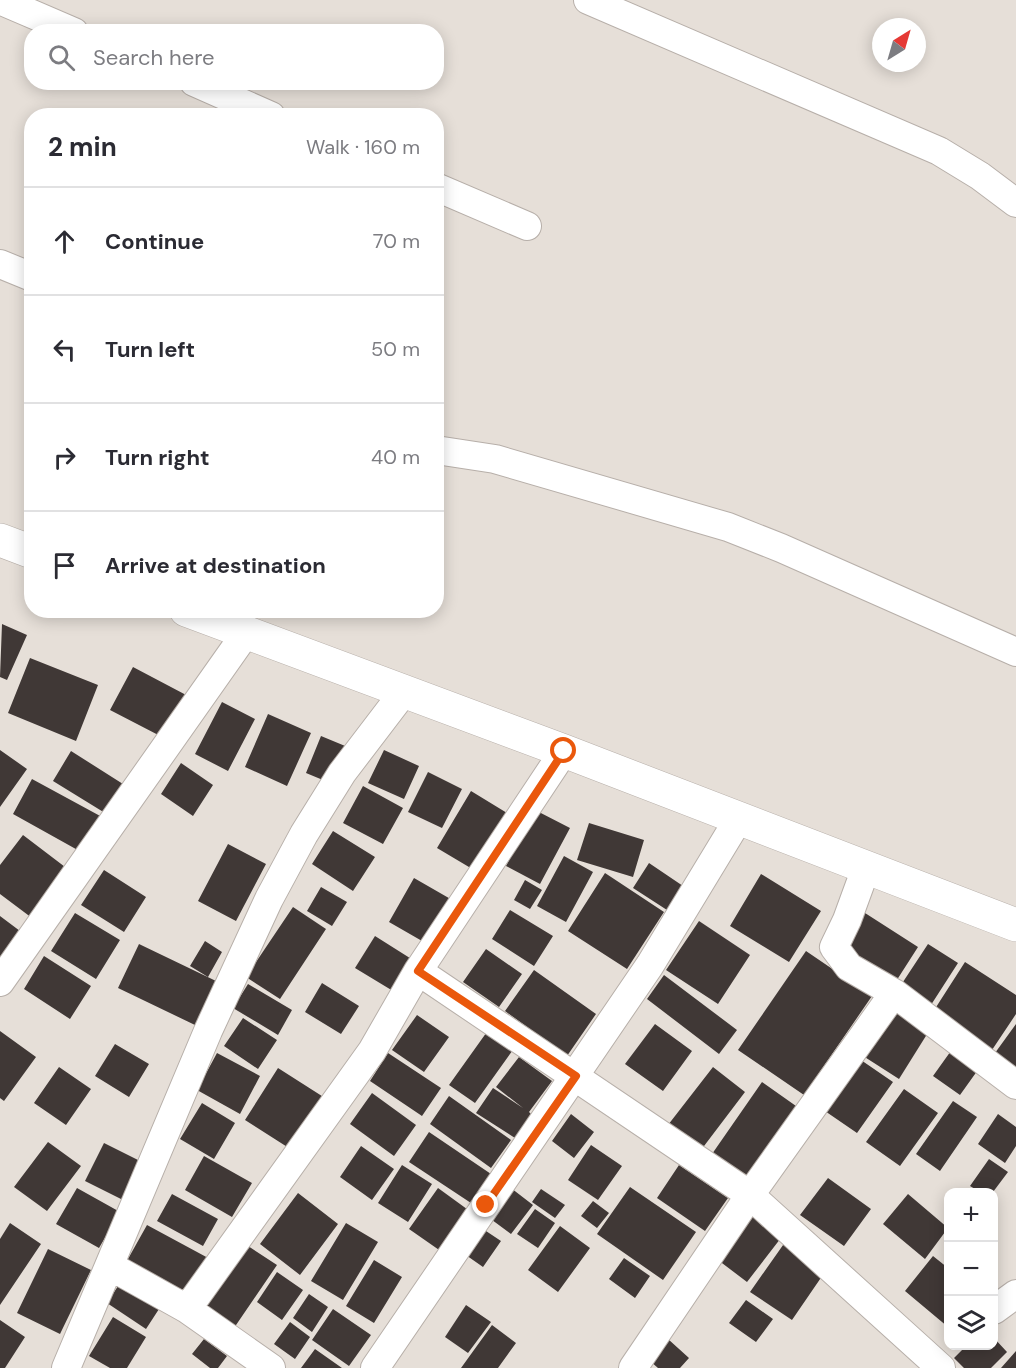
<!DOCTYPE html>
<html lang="en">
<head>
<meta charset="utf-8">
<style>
	:root { --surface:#fff; --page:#f7f7f7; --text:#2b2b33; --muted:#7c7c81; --line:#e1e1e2 }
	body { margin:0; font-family:"DM Sans",sans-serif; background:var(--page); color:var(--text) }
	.controls { position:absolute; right:18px; bottom:18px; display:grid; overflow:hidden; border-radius:12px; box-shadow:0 3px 15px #0003 }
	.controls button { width:54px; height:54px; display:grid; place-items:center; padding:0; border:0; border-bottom:2px solid var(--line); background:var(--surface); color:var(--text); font:30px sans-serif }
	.compass { position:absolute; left:872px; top:18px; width:54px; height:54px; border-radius:50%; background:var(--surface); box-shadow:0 3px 15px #0003; rotate:37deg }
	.stop { position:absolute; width:18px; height:18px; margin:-14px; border:4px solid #ea580c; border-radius:50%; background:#fff }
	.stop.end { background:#ea580c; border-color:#fff; box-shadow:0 2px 6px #0008 }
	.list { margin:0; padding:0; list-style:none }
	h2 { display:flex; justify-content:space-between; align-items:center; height:78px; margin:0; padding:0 24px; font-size:26px }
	h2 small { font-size:20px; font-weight:400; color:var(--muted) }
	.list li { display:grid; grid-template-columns:39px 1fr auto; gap:18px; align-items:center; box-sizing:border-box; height:108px; padding:0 24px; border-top:2px solid var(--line) }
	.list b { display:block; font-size:22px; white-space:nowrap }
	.list em { font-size:20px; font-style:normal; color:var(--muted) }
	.icon { flex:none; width:33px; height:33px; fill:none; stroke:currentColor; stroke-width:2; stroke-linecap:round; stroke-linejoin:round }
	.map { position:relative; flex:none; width:1016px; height:1368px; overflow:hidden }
	.search { position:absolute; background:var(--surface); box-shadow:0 3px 15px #0003; left:24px; top:24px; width:420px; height:66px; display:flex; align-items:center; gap:15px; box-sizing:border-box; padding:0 21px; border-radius:24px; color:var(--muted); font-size:22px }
	.panel { position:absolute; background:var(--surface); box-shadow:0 3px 15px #0003; left:24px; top:108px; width:420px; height:510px; border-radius:24px }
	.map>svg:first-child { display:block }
	.building { fill:#403836 }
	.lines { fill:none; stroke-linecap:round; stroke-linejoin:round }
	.street-casing { stroke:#b7afa9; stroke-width:30 }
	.highway-casing { stroke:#b7afa9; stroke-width:34 }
	.street { stroke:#fff; stroke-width:28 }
	.highway { stroke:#fff; stroke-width:33 }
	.route { stroke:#ea580c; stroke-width:8 }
</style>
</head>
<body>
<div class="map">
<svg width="1016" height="1368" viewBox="0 0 1016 1368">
	<rect width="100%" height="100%" fill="#e6dfd8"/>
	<!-- building -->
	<path class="building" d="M2 624 27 635 7 680 0 677Z
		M30 658 98 685 76 741 8 713Z
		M133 667 188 696 166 739 110 710Z
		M222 702 255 719 228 771 195 754Z
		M268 714 311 733 287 786 245 767Z
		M321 736 350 748 335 785 306 773Z
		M0 750 27 769 0 807Z
		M384 750 419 766 404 799 368 783Z
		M71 751 123 784 105 813 53 781Z
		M181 763 213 785 193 816 161 794Z
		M428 772 462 789 442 828 408 812Z
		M32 779 102 817 83 853 13 814Z
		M363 786 403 808 383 844 343 823Z
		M471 791 507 813 474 870 437 848Z
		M535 810 570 828 540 884 506 866Z
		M589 823 644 840 633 877 577 860Z
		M333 831 375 857 353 891 312 864Z
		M23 835 69 870 32 918 0 894V865Z
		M228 844 266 864 236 921 198 901Z
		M564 856 593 872 566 922 537 906Z
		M649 863 683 886 667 910 633 888Z
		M104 870 146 897 124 932 81 905Z
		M605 873 664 912 627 969 568 931Z
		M761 874 821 911 789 962 730 926Z
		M414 878 454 901 429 945 389 922Z
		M525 880 542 890 530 909 514 900Z
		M321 887 347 902 332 926 307 911Z
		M293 907 326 929 280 999 246 977Z
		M510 910 553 936 534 966 492 939Z
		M75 913 120 940 96 979 51 951Z
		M865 913 918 947 893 986 840 951Z
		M0 916 24 934 0 958Z
		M699 921 750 955 718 1004 666 970Z
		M375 936 413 960 393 991 355 968Z
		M205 941 222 952 208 977 190 966Z
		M139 944 216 981 195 1025 118 988Z
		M928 944 958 963 929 1008 899 988Z
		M486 949 522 974 499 1007 463 982Z
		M806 951 872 996 804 1095 738 1050Z
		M44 956 91 986 70 1019 24 989Z
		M965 962 1016 995V1014L990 1053 931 1015Z
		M534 970 596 1014 567 1056 505 1011Z
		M664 975 737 1030 719 1054 647 999Z
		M322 983 359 1006 341 1034 305 1012Z
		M248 984 292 1010 278 1035 233 1008Z
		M890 1006 929 1031 899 1079 860 1054Z
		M417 1015 449 1037 424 1072 392 1050Z
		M243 1018 277 1040 258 1069 224 1046Z
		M655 1024 692 1051 663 1091 625 1064Z
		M1016 1024V1068L995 1053Z
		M489 1029 515 1047 475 1103 449 1085Z
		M0 1031 36 1057 4 1101 0 1098Z
		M115 1044 149 1064 129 1097 95 1076Z
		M953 1048 980 1067 960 1095 933 1076Z
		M217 1053 260 1076 240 1114 197 1090Z
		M388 1053 441 1088 422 1116 370 1081Z
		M519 1057 552 1081 529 1112 531 1114 515 1138 476 1113 493 1088 523 1108 496 1087Z
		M858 1058 893 1082 857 1133 822 1109Z
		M59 1067 91 1089 66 1125 34 1103Z
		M713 1067 745 1092 701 1150 668 1125Z
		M278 1068 325 1098 292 1150 245 1120Z
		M762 1082 796 1106 746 1178 712 1154Z
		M904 1089 938 1113 900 1166 866 1142Z
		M372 1093 416 1125 394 1156 350 1124Z
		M449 1096 511 1140 491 1168 430 1124Z
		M953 1101 977 1117 940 1171 916 1154Z
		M202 1103 235 1123 214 1159 180 1139Z
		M571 1114 594 1132 574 1158 552 1141Z
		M998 1114 1016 1127V1146L1005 1163 978 1144Z
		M429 1132 491 1174 471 1203 409 1162Z
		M48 1142 81 1166 47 1211 14 1187Z
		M104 1143 142 1162 123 1200 85 1181Z
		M591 1145 622 1166 598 1200 568 1180Z
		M361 1146 394 1169 372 1200 340 1177Z
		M204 1156 252 1183 232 1217 185 1190Z
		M989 1159 1008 1172 993 1192H980L970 1186Z
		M402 1165 432 1184 408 1222 378 1203Z
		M679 1165 728 1198 705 1231 657 1198Z
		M828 1178 871 1209 844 1246 800 1215Z
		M507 1185 533 1205 511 1234 484 1214Z
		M630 1187 696 1232 663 1280 597 1234Z
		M77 1188 120 1212 99 1248 56 1224Z
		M438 1188 471 1212 442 1252 409 1229Z
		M541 1189 565 1205 555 1218 532 1202Z
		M298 1193 338 1224 300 1275 260 1244Z
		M172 1194 218 1219 203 1246 157 1221Z
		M908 1194 948 1228 925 1259 883 1224Z
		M593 1201 609 1213 597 1228 581 1216Z
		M535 1209 555 1223 538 1248 517 1234Z
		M755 1212 784 1234 747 1282 718 1260Z
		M10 1223 41 1244 0 1305V1239Z
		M346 1223 378 1242 343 1300 311 1281Z
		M147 1225 210 1259 188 1301 124 1266Z
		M560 1226 590 1248 558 1292 528 1270Z
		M480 1227 501 1241 483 1267 463 1253Z
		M788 1238 829 1266 792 1320 750 1292Z
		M245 1244 277 1265 234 1328 202 1306Z
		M48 1249 91 1270 60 1334 17 1313Z
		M933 1256 948 1268V1327L905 1291Z
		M624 1258 650 1276 635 1298 609 1279Z
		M374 1260 402 1277 374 1323 346 1306Z
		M277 1272 303 1290 282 1320 257 1302Z
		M120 1283 159 1309 146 1329 107 1303Z
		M309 1294 328 1307 312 1332 293 1318Z
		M746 1300 773 1319 756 1342 729 1323Z
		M466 1305 491 1322 468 1353 445 1337Z
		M333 1309 371 1335 349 1366 312 1340Z
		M113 1317 146 1337 127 1368H110L89 1356Z
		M0 1320 25 1337 5 1368H0Z
		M290 1322 310 1337 295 1359 274 1344Z
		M492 1325 516 1343 498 1368H461Z
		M994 1338 1007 1352 991 1368H964L954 1358 966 1346H994Z
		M204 1339 227 1356 218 1368H210L192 1354Z
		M668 1339 689 1358 680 1368H658L650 1361Z
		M315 1349 342 1368H301Z
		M1016 1351V1368H1001Z"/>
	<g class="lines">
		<defs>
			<path id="street" d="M588 0 939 151 980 176 1016 203
				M4 2 74 32
				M194 82 271 116
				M436 187 527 226
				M0 264 32 277
				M436 450 495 459 728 527 781 548 1016 652
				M866 868 847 920 834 947 849 967 894 993 1016 1085
				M418 971 750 1195 941 1368
				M0 982 246 633
				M110 1266 187 1309 271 1368
				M187 1309 372 1051 418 971 564 751
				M994 1310 1016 1294
				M66 1368 208 1031 269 899 304 834 342 773 403 693
				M375 1368 650 965 738 820
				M633 1368 750 1195 894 993"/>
			<path id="highway" d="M0 540 32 552
				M186 610 564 751 1016 925"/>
		</defs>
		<!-- street casing -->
		<use href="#street" class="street-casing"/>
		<!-- highway casing -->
		<use href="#highway" class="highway-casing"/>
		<!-- street -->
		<use href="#street" class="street"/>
		<!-- highway -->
		<use href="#highway" class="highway"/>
	</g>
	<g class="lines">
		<!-- route -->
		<path class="route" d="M486 1205 576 1076 418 971 564 751"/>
	</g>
</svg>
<div class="controls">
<button>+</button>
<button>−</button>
<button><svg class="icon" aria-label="layers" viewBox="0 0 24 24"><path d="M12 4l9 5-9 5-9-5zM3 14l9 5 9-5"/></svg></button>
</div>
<svg class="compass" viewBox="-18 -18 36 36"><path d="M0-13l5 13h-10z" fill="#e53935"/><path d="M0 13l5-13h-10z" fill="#7c7c81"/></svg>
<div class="stop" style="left:564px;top:751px"></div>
<div class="stop end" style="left:486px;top:1205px"></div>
<div class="search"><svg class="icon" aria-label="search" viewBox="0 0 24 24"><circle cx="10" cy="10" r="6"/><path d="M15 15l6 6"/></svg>Search here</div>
<section class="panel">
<h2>2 min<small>Walk · 160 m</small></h2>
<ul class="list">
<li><svg class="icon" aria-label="ahead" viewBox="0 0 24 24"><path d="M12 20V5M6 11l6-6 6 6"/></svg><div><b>Continue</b></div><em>70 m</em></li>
<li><svg class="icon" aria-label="left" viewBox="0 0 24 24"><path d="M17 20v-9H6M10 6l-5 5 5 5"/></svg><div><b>Turn left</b></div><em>50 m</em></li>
<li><svg class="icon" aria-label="right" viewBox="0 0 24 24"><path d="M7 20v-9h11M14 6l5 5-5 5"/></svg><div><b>Turn right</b></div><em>40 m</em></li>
<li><svg class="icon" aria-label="arrive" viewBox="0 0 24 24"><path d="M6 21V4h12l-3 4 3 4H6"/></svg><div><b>Arrive at destination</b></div></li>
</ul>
</section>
</div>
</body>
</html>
